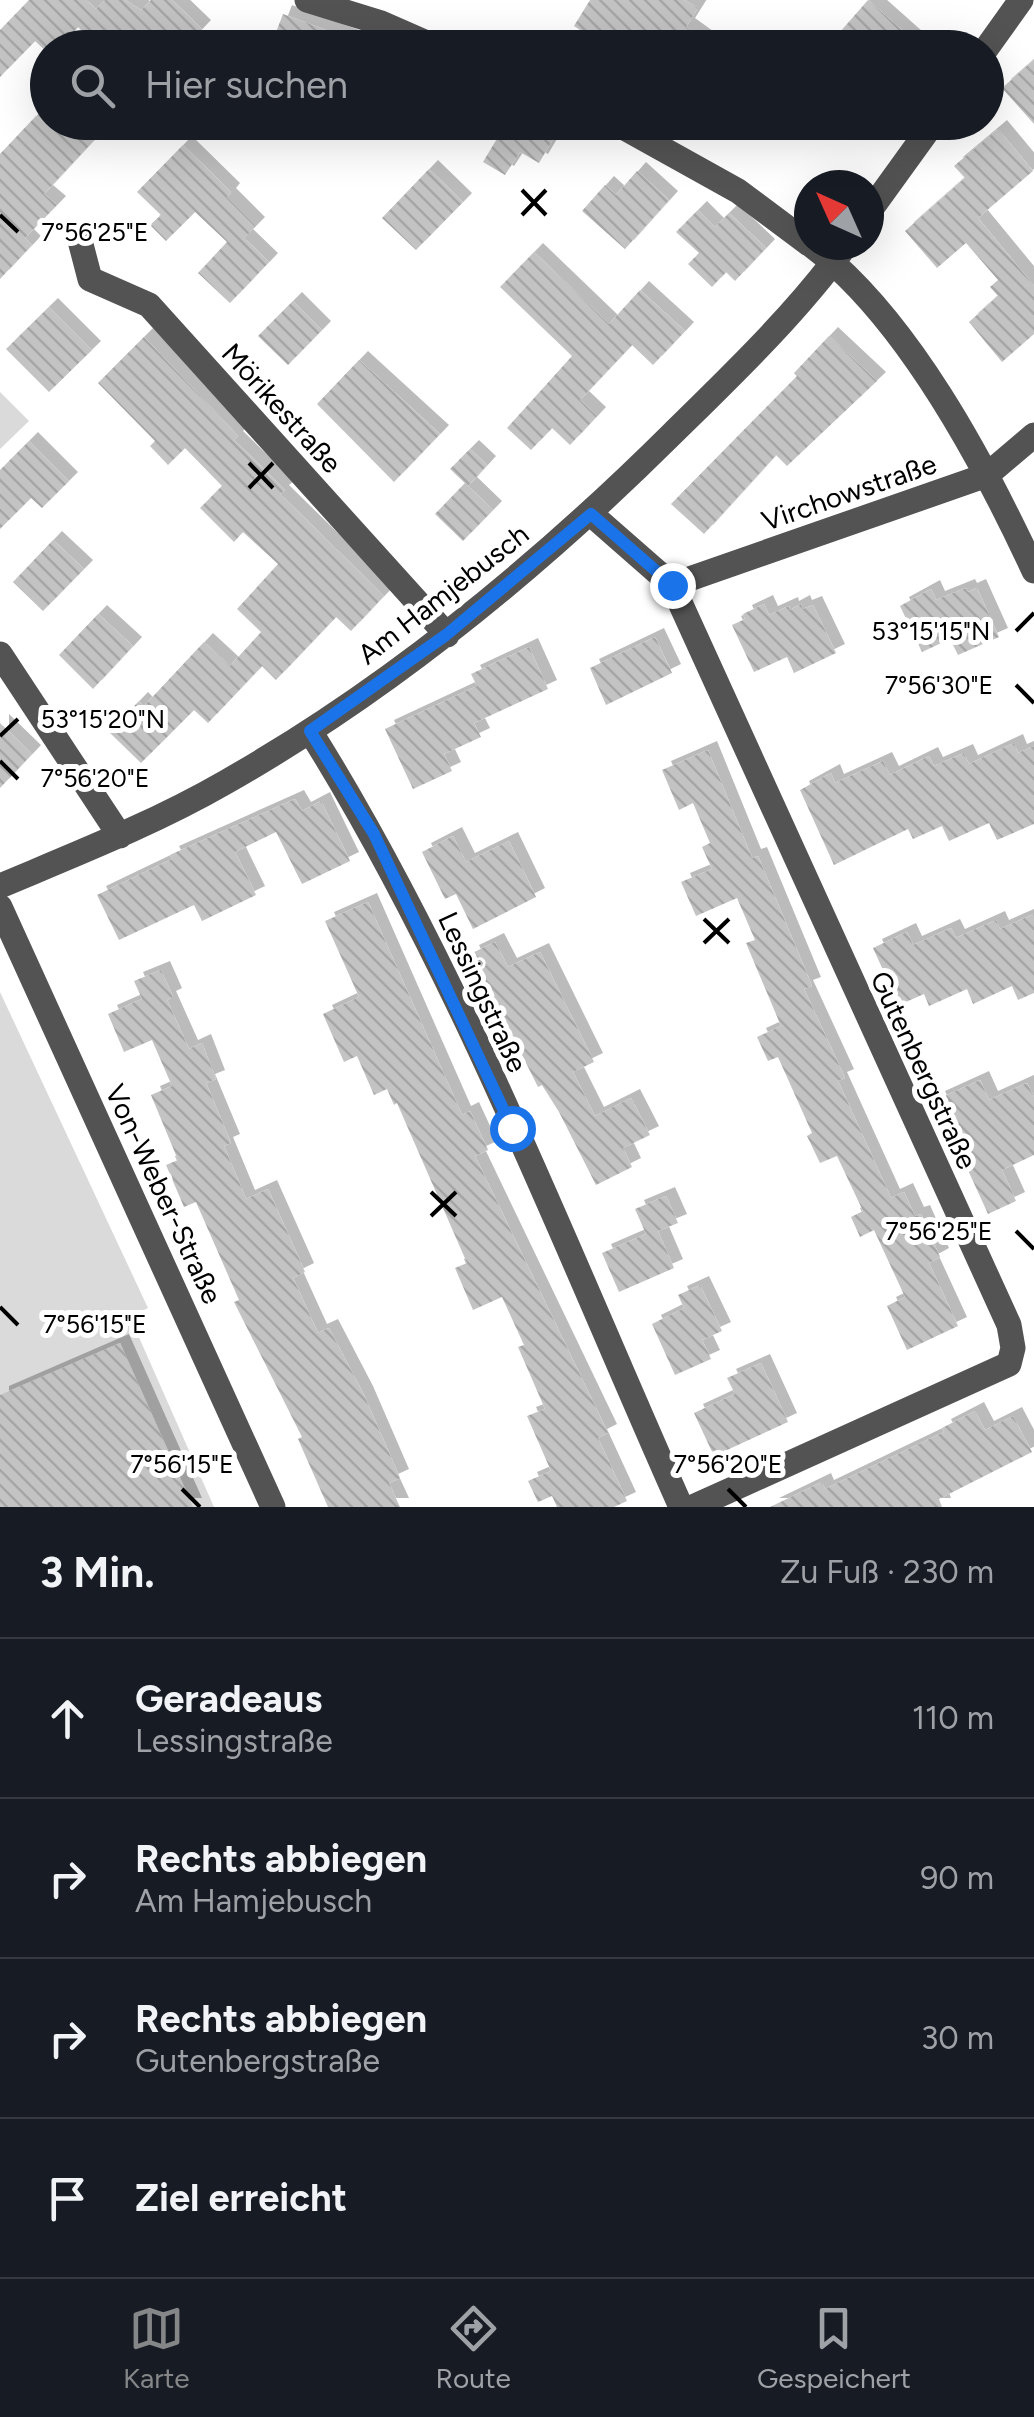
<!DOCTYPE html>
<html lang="de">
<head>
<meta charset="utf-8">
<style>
	:root { --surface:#171b24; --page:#242831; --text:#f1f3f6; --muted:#9ea1a6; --line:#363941; --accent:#858687 }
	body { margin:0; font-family:Figtree,sans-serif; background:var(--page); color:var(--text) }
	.compass { position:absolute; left:794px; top:170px; width:90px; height:90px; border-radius:50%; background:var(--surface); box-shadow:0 10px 40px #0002; rotate:315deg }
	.stop { position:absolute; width:30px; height:30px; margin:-22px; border:8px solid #1a73e8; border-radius:50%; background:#fff }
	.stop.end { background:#1a73e8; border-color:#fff; box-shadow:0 2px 10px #0008 }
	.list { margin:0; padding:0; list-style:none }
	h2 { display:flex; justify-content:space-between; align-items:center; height:130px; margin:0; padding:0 40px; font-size:42px }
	h2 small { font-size:32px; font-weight:400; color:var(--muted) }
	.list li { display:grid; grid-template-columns:65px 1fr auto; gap:30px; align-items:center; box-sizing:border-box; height:160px; padding:0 40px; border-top:2px solid var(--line) }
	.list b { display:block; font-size:38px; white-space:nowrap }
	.list p { margin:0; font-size:32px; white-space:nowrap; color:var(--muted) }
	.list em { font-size:32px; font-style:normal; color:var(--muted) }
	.icon { flex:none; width:55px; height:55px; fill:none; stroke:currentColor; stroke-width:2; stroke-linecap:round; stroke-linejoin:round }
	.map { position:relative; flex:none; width:1034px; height:1507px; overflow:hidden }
	.search { position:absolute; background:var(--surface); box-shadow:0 10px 40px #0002; left:30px; right:30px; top:30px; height:110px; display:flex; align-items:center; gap:25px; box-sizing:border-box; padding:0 35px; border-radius:55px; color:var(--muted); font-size:38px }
	.sheet { height:770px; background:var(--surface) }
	nav { display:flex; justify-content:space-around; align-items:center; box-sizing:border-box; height:140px; border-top:2px solid var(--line); background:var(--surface); font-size:28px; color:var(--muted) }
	nav a { display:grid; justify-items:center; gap:5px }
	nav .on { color:var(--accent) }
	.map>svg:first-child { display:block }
	.green { fill:#dadada }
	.building { fill:url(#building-back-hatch); filter:url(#shadow) }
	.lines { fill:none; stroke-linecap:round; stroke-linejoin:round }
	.minor { stroke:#535353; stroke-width:25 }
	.route { stroke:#1a73e8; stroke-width:12 }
	.ticks { fill:none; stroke:#000; stroke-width:4 }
	.labels { text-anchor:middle; stroke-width:10; stroke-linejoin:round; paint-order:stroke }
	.street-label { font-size:28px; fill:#000; stroke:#fff }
	.ticks-label { font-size:25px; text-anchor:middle; fill:#000; stroke:#fff; stroke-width:10; stroke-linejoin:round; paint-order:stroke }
</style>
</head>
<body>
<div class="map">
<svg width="1034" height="1507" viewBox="0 0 1034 1507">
	<defs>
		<pattern id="building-back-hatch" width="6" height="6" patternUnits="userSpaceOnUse" patternTransform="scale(2.5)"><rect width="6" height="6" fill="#c3c3c3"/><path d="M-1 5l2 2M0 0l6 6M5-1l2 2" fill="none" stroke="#a6a6a6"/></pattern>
		<filter id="shadow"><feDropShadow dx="9" dy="-9" stdDeviation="0" flood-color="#0004"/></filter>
	</defs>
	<rect width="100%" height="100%" fill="#fff"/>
	<!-- green -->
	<path class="green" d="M0 392 29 421 0 449Z
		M0 992 148 1308 130 1317 214 1507H0Z"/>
	<!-- building -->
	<path class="building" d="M29 0H86L96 9 105 0H125L141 10 151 0H172L202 29 184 48H99L78 27 58 48H48V53L35 41 0 77V30Z
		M590 0H684L698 8 686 27 715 48H608L574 26Z
		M868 0 922 48H826Z
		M283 14 366 45V48H270Z
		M1034 60V124L1002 88Z
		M36 116 43 122H111L44 194 57 205 25 238 32 245 0 279V154Z
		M507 122H544L558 131 539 163 520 152 505 175 483 162Z
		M998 129 1033 171 978 218 1034 286V334L1002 362 969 322 998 296 990 287 998 280 966 243 937 268 905 231 965 178 954 166Z
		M183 145 231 192 227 197 256 226 244 238 269 262 230 303 198 273 227 242 195 212 166 241 150 225 161 215 137 192Z
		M429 169 463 202 416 250 382 218Z
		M637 171 669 200 625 249 582 211 605 185 616 195Z
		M698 210 715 227 729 213 766 248 735 281 726 272 712 287 688 264 699 253 676 232Z
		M534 252 609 324 640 290 685 331 653 365 632 345 580 400 597 416 570 445 552 428 531 450 507 428 572 356 500 287Z
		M293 301 322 330 288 365 258 336Z
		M49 307 92 350 49 392 6 349Z
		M829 336 877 381 787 466 776 455 704 534 671 504 797 376 794 373Z
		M144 337 238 436 234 440 285 490 280 494 384 596 351 631 336 617 276 680 262 666 208 723 194 710 141 763 109 732 139 701 144 706 204 642 230 666 261 632 237 609 278 564 243 532 234 542 200 508 222 486 185 448 168 465 150 446 155 441 98 383Z
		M359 360 440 434 394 482 317 404Z
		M29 441 69 481 42 508 31 498 0 529V470Z
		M470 449 487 465 468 486 450 469Z
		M465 483 493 510 463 541 435 514Z
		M53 540 84 569 43 611 13 582Z
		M966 588 968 592 977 588 999 637 958 655 950 639 922 652 900 606 931 589 936 600Z
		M764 604 769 615 789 606 790 610 801 604 803 609 813 605 836 653 794 673 787 657 754 672 732 625 745 619 743 614Z
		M98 614 133 646 93 689 59 655Z
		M655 637 672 673 606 705 590 668Z
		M529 647 548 689 474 723 481 737 444 754 452 771 413 789 385 729 477 686 471 674Z
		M0 723 32 754 0 788Z
		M1014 743 1018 753 1034 746V824L997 840 989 823 949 841 942 826 913 839 908 829 834 865 800 790 831 773 835 783 883 761 890 775 929 756 934 766 964 753 969 764Z
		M708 750 752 858 758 856 812 986 804 989 845 1078 838 1081 891 1198 904 1192 915 1216 921 1214 940 1257 929 1263 958 1326 907 1350 887 1306 905 1297 874 1230 860 1237 851 1217 863 1211 837 1156 820 1163 807 1136 812 1133 778 1057 768 1061 757 1037 781 1026 746 943 755 940 737 898 696 916 681 882 712 869 702 847 710 843 693 803 679 810 662 770Z
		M295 799 302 811 321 801 350 861 302 884 276 832 235 852 256 895 202 921 194 905 119 940 97 895 172 859 170 855Z
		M453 836 466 862 509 841 536 897 473 929 456 894 445 899 422 852Z
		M368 902 462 1115 470 1111 488 1150 475 1156 608 1433 598 1438 627 1501 614 1507H557L552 1496 538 1502 528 1481 551 1471 527 1416 545 1409 518 1347 524 1345 502 1297 473 1310 455 1268 467 1263 397 1103 394 1105 387 1089 374 1095 357 1056 344 1062 323 1014 359 997 325 921Z
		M1034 914V993L1018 1000 1012 986 973 1004 967 989 929 1006 924 994 899 1005 873 948 907 932 913 945 951 928 956 938 996 920 1000 929Z
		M495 942 508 967 540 952 594 1062 573 1072 595 1116 631 1098 650 1135 623 1148 632 1167 596 1185 559 1112 542 1085 538 1087 501 1013 497 1014 470 954Z
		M161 970 173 997 167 1000 189 1049 202 1043 216 1079 206 1083 231 1143 224 1146 246 1199 268 1189 305 1272 293 1278 318 1333 329 1328 364 1395 400 1478 389 1483 400 1507H328L298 1439 302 1437 234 1302 239 1300 196 1202 184 1207 166 1165 178 1160 151 1095 172 1086 152 1040 124 1052 108 1014 142 999 134 981Z
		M980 1080 989 1100 1027 1083 1034 1097V1155L1002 1170 1016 1201 988 1214 936 1100Z
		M666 1196 678 1223 658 1231 674 1268 619 1292 602 1253 646 1234 635 1209Z
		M700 1285 722 1331 702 1340 711 1359 675 1375 652 1324 684 1308 678 1295Z
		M120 1343 193 1507H0V1395Z
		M761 1363 788 1422 714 1456 694 1413 735 1394 727 1378Z
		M975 1411 985 1430 1013 1416 1032 1452 939 1499 942 1507H770L822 1482 825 1489 944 1432 942 1428Z"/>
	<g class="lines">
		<!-- minor -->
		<path class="minor" d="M307 0 381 23 438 48
			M986 49 1021 0
			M614 122 738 191 809 244
			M869 212 934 122
			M78 233 90 279 149 305 447 635
			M811 245C907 317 984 463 1034 571
			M591 514 672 585 1009 1325 1013 1348 1009 1364 693 1507
			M672 585 987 475 1034 435
			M0 654 120 836
			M310 731C460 971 566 1249 681 1507
			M0 886C76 854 155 823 226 782 391 688 538 567 672 434 732 375 797 313 846 245
			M0 907 273 1507"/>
	</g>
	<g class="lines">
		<!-- route -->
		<path class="route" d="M512 1128 374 834 310 731 446 635 591 514 672 585"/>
	</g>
	<!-- ticks -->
	<path class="ticks" d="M522 190 546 215M0 215 18 232M522 215 546 190M249 463 273 488M249 488 273 463M1016 631 1034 613M1016 685 1034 703M0 736 18 719M0 761 18 779M704 919 729 943M704 943 729 919M431 1192 456 1216M431 1216 456 1192M1016 1231 1034 1249M0 1307 18 1325M182 1489 200 1507M728 1489 746 1507"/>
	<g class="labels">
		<!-- street labels -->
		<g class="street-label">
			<text transform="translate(282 408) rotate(48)" y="10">Mörikestraße</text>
			<text transform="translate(849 492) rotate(-19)" y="10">Virchowstraße</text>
			<text transform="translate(443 594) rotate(-38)" y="10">Am Hamjebusch</text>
			<text transform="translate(483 992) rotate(65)" y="10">Lessingstraße</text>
			<text transform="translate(924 1070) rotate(65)" y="10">Gutenbergstraße</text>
			<text transform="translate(164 1194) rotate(65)" y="10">Von-Weber-Straße</text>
		</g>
	</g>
	<g class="ticks-label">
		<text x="95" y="241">7°56'25"E</text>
		<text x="931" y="640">53°15'15"N</text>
		<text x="939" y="694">7°56'30"E</text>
		<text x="103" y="728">53°15'20"N</text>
		<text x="95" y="787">7°56'20"E</text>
		<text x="939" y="1240">7°56'25"E</text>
		<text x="95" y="1333">7°56'15"E</text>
		<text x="182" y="1473">7°56'15"E</text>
		<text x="728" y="1473">7°56'20"E</text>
	</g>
</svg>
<svg class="compass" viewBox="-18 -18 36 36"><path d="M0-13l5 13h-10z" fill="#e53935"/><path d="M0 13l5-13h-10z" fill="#9ea1a6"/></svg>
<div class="stop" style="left:512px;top:1128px"></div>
<div class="stop end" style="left:672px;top:585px"></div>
<div class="search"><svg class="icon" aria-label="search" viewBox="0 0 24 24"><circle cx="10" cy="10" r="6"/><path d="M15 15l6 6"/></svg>Hier suchen</div>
</div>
<section class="sheet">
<h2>3 Min.<small>Zu Fuß · 230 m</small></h2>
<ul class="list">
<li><svg class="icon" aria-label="ahead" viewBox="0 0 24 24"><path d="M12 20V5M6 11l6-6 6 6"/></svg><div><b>Geradeaus</b><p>Lessingstraße</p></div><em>110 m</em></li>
<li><svg class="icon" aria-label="right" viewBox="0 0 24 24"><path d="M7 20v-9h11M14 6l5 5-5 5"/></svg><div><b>Rechts abbiegen</b><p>Am Hamjebusch</p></div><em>90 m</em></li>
<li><svg class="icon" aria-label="right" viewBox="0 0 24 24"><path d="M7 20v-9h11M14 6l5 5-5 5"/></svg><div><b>Rechts abbiegen</b><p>Gutenbergstraße</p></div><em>30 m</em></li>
<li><svg class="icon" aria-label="arrive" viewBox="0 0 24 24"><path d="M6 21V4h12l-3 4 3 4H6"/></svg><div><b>Ziel erreicht</b></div></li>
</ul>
</section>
<nav>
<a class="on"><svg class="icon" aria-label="map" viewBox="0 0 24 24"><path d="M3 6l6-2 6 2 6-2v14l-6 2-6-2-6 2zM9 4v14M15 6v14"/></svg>Karte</a>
<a><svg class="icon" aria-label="directions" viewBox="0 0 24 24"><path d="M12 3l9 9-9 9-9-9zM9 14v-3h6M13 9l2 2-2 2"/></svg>Route</a>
<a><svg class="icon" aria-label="saved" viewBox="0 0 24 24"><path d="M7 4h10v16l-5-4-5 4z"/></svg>Gespeichert</a>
</nav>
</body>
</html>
